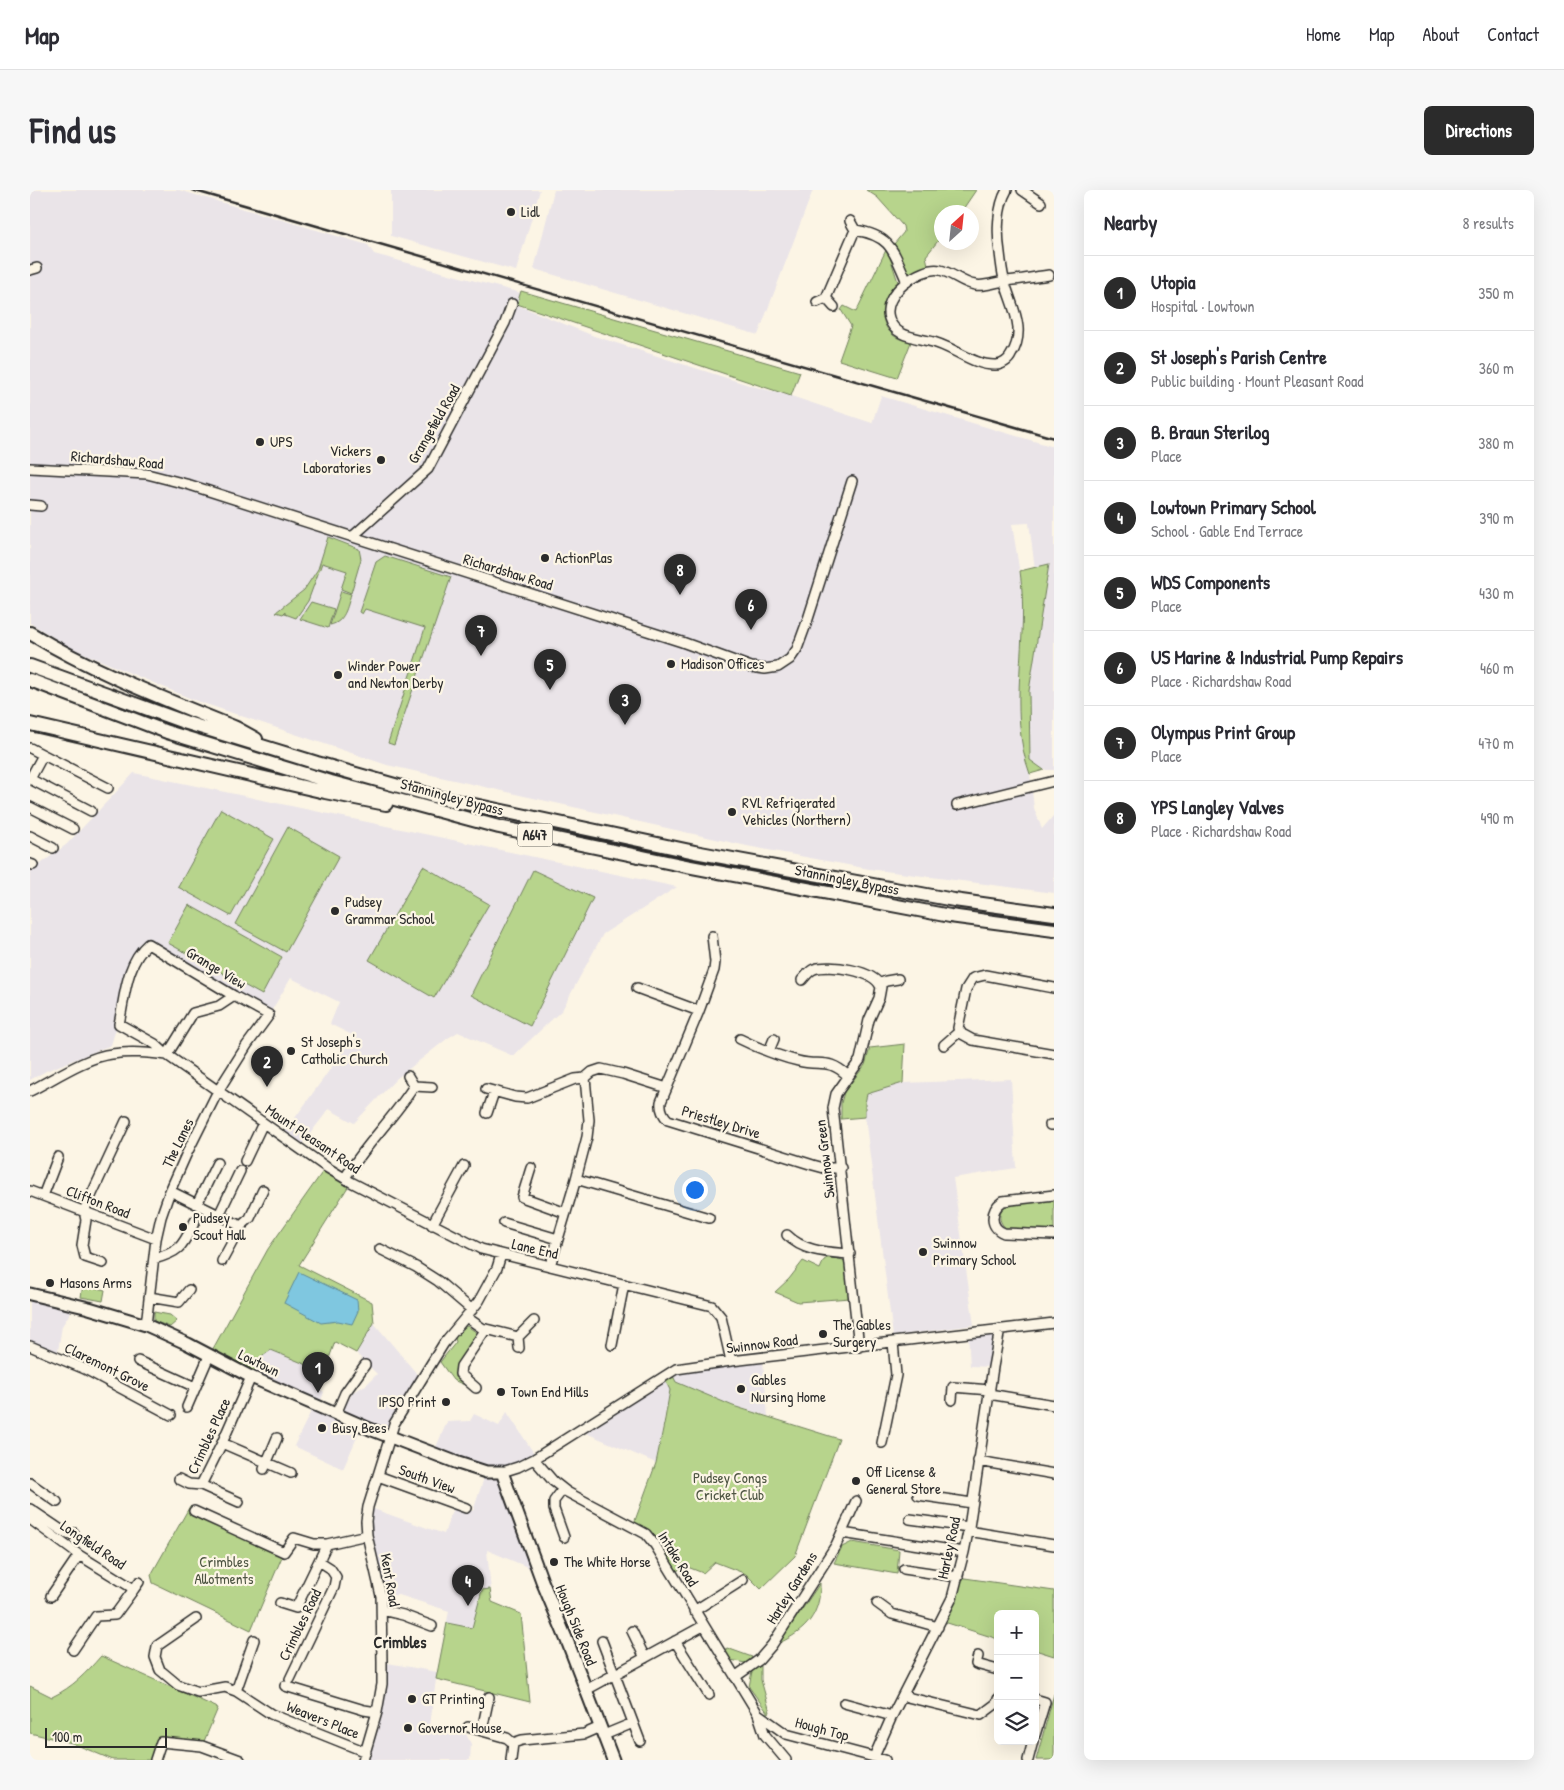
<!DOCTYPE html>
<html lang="en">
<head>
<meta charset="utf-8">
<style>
	:root { --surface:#fff; --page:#f7f7f7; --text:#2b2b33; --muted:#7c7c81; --line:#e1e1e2; --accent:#2b2b2b }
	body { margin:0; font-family:"Patrick Hand",sans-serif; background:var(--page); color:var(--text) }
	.controls { position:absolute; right:15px; bottom:15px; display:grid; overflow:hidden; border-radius:8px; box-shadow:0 5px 20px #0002 }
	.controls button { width:45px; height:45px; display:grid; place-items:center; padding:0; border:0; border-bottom:1px solid var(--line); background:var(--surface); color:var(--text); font:25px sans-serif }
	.compass { position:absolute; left:904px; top:15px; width:45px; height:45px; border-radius:50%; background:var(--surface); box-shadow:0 5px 20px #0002; rotate:27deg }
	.scale { position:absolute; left:15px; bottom:12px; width:122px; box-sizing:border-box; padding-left:5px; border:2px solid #2b2b2b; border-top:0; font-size:14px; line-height:18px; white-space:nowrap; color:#2b2b2b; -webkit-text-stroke:4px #fcf5e5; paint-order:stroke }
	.you { position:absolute; left:664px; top:999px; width:18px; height:18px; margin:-12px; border:4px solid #fff; border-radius:50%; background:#1a73e8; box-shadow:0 0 0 8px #1a73e833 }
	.badge { display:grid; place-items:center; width:32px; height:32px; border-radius:50%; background:var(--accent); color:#fff; font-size:16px; font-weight:700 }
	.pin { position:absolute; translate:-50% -41px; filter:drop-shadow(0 1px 2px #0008) }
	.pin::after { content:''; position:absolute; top:26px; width:18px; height:15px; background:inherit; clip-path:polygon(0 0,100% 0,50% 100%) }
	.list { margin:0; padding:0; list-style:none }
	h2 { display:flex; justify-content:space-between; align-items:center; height:65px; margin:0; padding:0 20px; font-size:21px }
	h2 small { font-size:16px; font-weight:400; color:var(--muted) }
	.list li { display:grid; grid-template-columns:32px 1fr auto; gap:15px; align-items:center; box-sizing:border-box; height:75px; padding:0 20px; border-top:1px solid var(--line) }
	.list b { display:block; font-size:19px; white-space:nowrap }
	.list p { margin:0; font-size:16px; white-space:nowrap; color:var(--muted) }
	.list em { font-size:16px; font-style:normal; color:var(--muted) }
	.icon { flex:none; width:28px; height:28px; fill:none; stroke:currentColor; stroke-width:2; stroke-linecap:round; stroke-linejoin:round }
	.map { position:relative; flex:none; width:1024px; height:1570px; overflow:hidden; border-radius:8px }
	header { display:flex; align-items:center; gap:30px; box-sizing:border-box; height:70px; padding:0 25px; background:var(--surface); border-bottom:1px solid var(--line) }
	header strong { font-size:24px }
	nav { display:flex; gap:28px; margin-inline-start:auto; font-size:18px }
	.intro { display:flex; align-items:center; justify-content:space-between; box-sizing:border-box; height:120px; padding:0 30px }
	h1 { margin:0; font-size:35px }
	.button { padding:12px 22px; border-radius:8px; background:var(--accent); color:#fff; font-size:18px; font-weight:700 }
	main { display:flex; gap:30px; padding:0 30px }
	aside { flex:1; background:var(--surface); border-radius:8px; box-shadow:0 5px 20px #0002 }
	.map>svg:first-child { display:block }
	.built { fill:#eae4e8 }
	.green { fill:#b7d48c; stroke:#71805c }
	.water { fill:#7fc7e0; stroke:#5d8998 }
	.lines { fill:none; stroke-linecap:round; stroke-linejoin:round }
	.minor-casing { stroke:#2b2b2b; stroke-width:12 }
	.major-casing { stroke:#2b2b2b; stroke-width:15 }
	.highway-casing { stroke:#2b2b2b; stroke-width:16 }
	.minor { stroke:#fcf5e5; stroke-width:9 }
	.major { stroke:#fcf5e5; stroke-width:11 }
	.highway { stroke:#fcf5e5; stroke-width:12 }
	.rail { stroke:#2b2b2b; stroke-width:2.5 }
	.poi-dot { fill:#2b2b2b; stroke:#fcf5e5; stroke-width:2 }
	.labels { text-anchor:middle; stroke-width:4.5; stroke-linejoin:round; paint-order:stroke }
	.shield { fill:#fcf5e5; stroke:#6a6863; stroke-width:1 }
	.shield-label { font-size:14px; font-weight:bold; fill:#2b2b2b }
	.poi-label { font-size:15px; fill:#2b2b2b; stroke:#fcf5e5; text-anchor:start }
	.street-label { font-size:15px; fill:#2b2b2b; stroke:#fcf5e5 }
	.park-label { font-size:15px; fill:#4e5543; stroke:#fcf5e5 }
	.neighbourhood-label { font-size:16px; font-weight:bold; fill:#2b2b2b; stroke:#fcf5e5 }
</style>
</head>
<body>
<header>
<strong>Map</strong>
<nav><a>Home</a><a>Map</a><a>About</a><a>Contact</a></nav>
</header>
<div class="intro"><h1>Find us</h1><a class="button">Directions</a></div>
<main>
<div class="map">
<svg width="1024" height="1570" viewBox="0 0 1024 1570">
	<rect width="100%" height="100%" fill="#fcf5e5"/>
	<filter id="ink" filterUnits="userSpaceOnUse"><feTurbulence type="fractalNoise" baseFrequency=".02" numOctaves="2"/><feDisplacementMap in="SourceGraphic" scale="10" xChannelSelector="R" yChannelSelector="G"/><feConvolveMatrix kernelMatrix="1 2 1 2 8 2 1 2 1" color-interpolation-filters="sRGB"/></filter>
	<g filter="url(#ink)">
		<!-- built -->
		<path class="built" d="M0 0H149L338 55 344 64 491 103 487 115 564 146 722 196 761 206 842 233 851 206 1024 257V580H1014L1000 570 999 501 1011 426 999 333 982 334 993 403 989 511 993 563 1000 584 1004 618 1012 639 1024 625V703L839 679 717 656 357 575 164 510 41 458 0 433Z
			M361 0H510L486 81 361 46Z
			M524 0H783L728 145 504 79Z
			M104 583 647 697 573 744 532 820 483 866 428 842 418 848 366 889 324 933 299 919 269 958 252 946 324 846 300 834 309 812 261 788 239 825 118 754 110 761 81 855 16 881 0 890V682L37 654Z
			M981 889 986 978 923 988 944 1135 863 1146 835 927V913L837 904 873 893Z
			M0 1104 45 1115 32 1136 27 1167 0 1156Z
			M344 1133 392 1190 360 1246 332 1236 313 1279 264 1256 284 1215 221 1187 230 1168 241 1160 294 1182V1191L291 1200 294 1202 289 1216 310 1225 323 1202 336 1195 347 1184 326 1163Z
			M970 1139 963 1177 940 1176 938 1143Z
			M701 1171 733 1172 738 1226 703 1216 646 1192 641 1182Z
			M633 1186 640 1199 626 1273 549 1240Z
			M477 1222 507 1268 472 1282 509 1382 457 1360 462 1412 491 1424 500 1512 406 1489 400 1536 436 1544 441 1554 440 1570H333L352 1472 407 1482 419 1421 369 1405 351 1406 343 1373 338 1317 414 1344 424 1315 443 1321 456 1282 403 1264 417 1232 440 1231 444 1224 469 1236Z"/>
		<!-- green -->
		<path class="green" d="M836 0H946L931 22H912L911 47 896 66 898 75 888 85 881 86C872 80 870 69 869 60L864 54 874 42 873 36 847 7Z
			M857 58 868 92C853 105 846 130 862 144 867 149 874 150 881 152L867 188 809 170 821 136 811 120 814 116 826 122Z
			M491 101 770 182 761 206 487 114Z
			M298 347 329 359 331 369 321 403 311 399 317 381 292 373 278 411 266 428 255 424V422L253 424 246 422 274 400 288 379Z
			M355 366 421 387 364 555 358 553 395 438 335 419 332 424 329 422 346 372Z
			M1019 374 999 501 1000 570 1014 580 1000 584C976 519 1000 448 990 381Z
			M311 401 321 404C317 417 315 432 300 435Z
			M281 412 304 419 298 438 270 429Z
			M191 619 244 649 201 726 148 697Z
			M258 637 309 666 256 762 205 734Z
			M393 676 459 714 404 808 339 770Z
			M503 680 563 708 500 836 441 805Z
			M159 715 252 767 232 805 138 753Z
			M875 854 873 893 837 904 835 913V927L811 929V913L814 902 835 875 840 858Z
			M296 977 321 992 269 1075 342 1112 344 1133 326 1163 305 1152 294 1182 241 1160 230 1168 221 1187 179 1166 238 1059Z
			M1024 1008V1041L977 1039C973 1036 969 1031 970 1025 971 1008 1011 1010 1024 1008Z
			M799 1067 813 1070 816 1073 820 1108 768 1112 745 1102 759 1089 773 1071 790 1079 794 1070Z
			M53 1095 75 1100 73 1111 51 1107Z
			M124 1122 140 1125 147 1131 140 1137 124 1131Z
			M437 1136 446 1142V1148L428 1187 437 1196 423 1190 410 1172 426 1152 425 1148 433 1138Z
			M641 1182 646 1192 703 1216 809 1249 765 1366 731 1399 716 1384 685 1372 673 1383 655 1376 642 1384 625 1355 603 1336 626 1273 635 1229 640 1200 633 1186Z
			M160 1316 164 1321 254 1362 221 1440 123 1393 121 1385Z
			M822 1352 869 1360 867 1384 804 1373 812 1357Z
			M928 1387 1024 1401V1466L1005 1460V1424H968V1449L911 1431Z
			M790 1393C791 1424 776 1441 749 1453Z
			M460 1399 462 1412 491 1424 500 1512 406 1489 417 1433 442 1438 452 1400Z
			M697 1458 722 1467 720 1471 715 1473 701 1470 694 1460Z
			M71 1466 188 1518 172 1556 132 1552 125 1570H83L42 1553 0 1543V1496L22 1507C43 1497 56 1483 71 1466Z
			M729 1476H731V1490L740 1522 738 1523 719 1497 722 1481Z
			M1024 1504V1570H1006Z"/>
		<!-- water -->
		<path class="water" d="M269 1082 327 1110 328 1121 322 1134 308 1131 291 1133 254 1113Z"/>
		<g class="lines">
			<defs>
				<path id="minor" d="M977 0C967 17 967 44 970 63 971 72 972 81 974 89 980 114 998 139 981 165 979 170 972 175 966 175 942 176 922 155 899 151 883 147 864 146 859 128 851 105 890 76 910 80 923 83 932 93 945 95 955 97 965 92 975 91 990 90 1004 87 1019 85
					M992 0 1011 13
					M820 31 825 40C862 46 863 61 877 92
					M0 80 7 78
					M787 112 796 108
					M804 117 796 108 825 40
					M0 278 117 284 160 295 652 452 721 477 735 479 748 477 760 469 767 459 778 429 822 291
					M0 315 11 316
					M322 347 398 279 475 133 482 114
					M0 558 78 598
					M0 589 61 621
					M0 589 13 565
					M927 615 1024 591
					M0 617 43 639
					M0 646 23 658
					M0 674 3 675
					M682 746 685 772 684 780 669 821 631 912C630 920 633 925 638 930L783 975 794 978H811
					M772 790C776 786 779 781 784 779 800 774 844 780 851 797L849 808 839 830 830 870 806 904 803 918 829 1157
					M849 794 856 791 868 789
					M607 798 669 821
					M1024 798 955 785 943 788 936 799 928 838 932 844 943 850 1024 864
					M710 849C728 858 748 866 768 871 790 877 798 867 818 886
					M914 855 930 841
					M739 861 744 849
					M378 886 384 896
					M456 899 485 907 497 908 545 889 555 888 562 882 571 879 593 884 637 898
					M0 901C22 890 58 866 82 864 100 861 119 863 137 865L296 977 321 992 451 1059 682 1116 691 1127 701 1171
					M457 923 464 902
					M1020 935H1024
					M215 971 233 933
					M501 978 492 1007 536 1023
					M315 988C335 955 363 929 384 896L402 897
					M546 989 557 947 559 930 555 888
					M0 1001 126 1049
					M140 1001 211 1036
					M1024 1005 973 1011C960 1020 959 1037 974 1043L1024 1045
					M13 1006 28 967
					M167 1014 187 973
					M189 1025 210 981
					M474 1033 528 1049
					M402 1035 434 976
					M757 1045C774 1062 797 1062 820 1064
					M350 1059 386 1077 408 1091 442 1120
					M124 1069C152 1061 152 1056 165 1031
					M192 1071 211 1036 220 1028 233 1000
					M73 1073 55 1067 52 1055 56 1030 54 1021 96 931
					M520 1076 546 989 679 1028
					M119 1107 149 1112 159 1100
					M436 1127 452 1138 488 1147 504 1131
					M116 1135 126 1049 131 1027 140 1001 156 965 188 901 217 855 239 825 204 806 118 754C96 773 95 806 89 834L125 854 137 865 163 823 189 816 204 806
					M488 1147 489 1158
					M582 1155 594 1094
					M0 1156 55 1179 141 1225
					M108 1171 165 1197
					M446 1198 430 1184 431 1176 456 1139
					M959 1204 1024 1215
					M922 1210 923 1197 960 1200
					M157 1217 179 1166
					M306 1224 315 1203 335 1175
					M192 1253 261 1283
					M852 1253 866 1185 863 1152
					M504 1269 523 1291 537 1302 616 1344 625 1355 728 1524 735 1545 756 1570
					M948 1271 1024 1284
					M234 1279 247 1248
					M472 1282 488 1277 504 1269 646 1179 701 1171 1024 1133
					M348 1286 436 1318
					M149 1289 159 1294 171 1295 192 1253 221 1187
					M0 1293 27 1312
					M171 1295 209 1312
					M533 1299 524 1311V1319L534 1347
					M888 1305 942 1313
					M0 1319 37 1344 44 1343
					M164 1321 254 1362 264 1348 284 1354H297
					M0 1329 49 1365 104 1399 109 1392
					M880 1329 939 1337
					M938 1341 1024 1355
					M812 1343 934 1362
					M874 1379 928 1387
					M21 1406 49 1365
					M250 1413 266 1418 297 1354 337 1345
					M847 1413 862 1424 908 1437
					M352 1420 373 1425 402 1436
					M664 1421 713 1390
					M166 1429 127 1456 125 1467 130 1480 148 1495 168 1502 195 1497 206 1501 241 1524 336 1562
					M602 1441 615 1468
					M572 1451 610 1551
					M645 1451 679 1505
					M43 1460 66 1426 85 1425 104 1399
					M948 1466 946 1474 968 1480
					M705 1487 729 1470 742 1455 806 1355 826 1311
					M260 1489 304 1397 306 1387 300 1378 289 1371
					M255 1496 334 1520 347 1522
					M556 1500 673 1436
					M206 1501 224 1450
					M873 1506 951 1525 967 1513 968 1509
					M1005 1509 1015 1512 1005 1545
					M814 1513 862 1526
					M728 1524 756 1544 855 1570
					M438 1537 477 1548 483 1553
					M452 1540 459 1507
					M574 1545 603 1533
					M844 1567 862 1526 922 1408 934 1362 939 1337 963 1177 970 1139
					M125 1570 131 1552 172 1556 210 1570
					M333 1570 347 1522 352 1494V1472L351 1406 337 1345 336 1331 338 1317 364 1234 414 1153 449 1111 467 1078 471 1065
					M481 1570 483 1553 492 1550 554 1544 570 1537
					M998 1570 1003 1551"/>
				<path id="major" d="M0 1104 59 1118 116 1135 158 1154 221 1187 340 1239 428 1273 456 1282H472L512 1391 538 1453 583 1570"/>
				<path id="highway" d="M0 443C64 482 137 510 206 538L226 549
					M0 476 157 533 287 573 411 608 665 662 924 710 1024 724
					M0 490 137 542 301 592 469 637 656 676 920 726 1024 740
					M0 534 295 602 356 614"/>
			</defs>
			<!-- minor casing -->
			<use href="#minor" class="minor-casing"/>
			<!-- major casing -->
			<use href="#major" class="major-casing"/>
			<!-- highway casing -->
			<use href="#highway" class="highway-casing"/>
			<!-- minor -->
			<use href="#minor" class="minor"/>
			<!-- major -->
			<use href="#major" class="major"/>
			<!-- highway -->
			<use href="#highway" class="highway"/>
			<!-- rail -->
			<path class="rail" d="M162 0 1024 248"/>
		</g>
	</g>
	<!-- markers -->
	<g class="poi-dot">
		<circle cx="481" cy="22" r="5"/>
		<circle cx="230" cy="252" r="5"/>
		<circle cx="351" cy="270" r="5"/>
		<circle cx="515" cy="368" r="5"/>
		<circle cx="641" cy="474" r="5"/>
		<circle cx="308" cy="485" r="5"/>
		<circle cx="702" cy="622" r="5"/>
		<circle cx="305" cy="721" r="5"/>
		<circle cx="261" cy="861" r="5"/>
		<circle cx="153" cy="1037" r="5"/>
		<circle cx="893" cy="1062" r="5"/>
		<circle cx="20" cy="1093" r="5"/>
		<circle cx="793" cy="1144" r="5"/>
		<circle cx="711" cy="1199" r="5"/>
		<circle cx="471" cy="1202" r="5"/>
		<circle cx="416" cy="1212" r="5"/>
		<circle cx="292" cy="1238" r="5"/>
		<circle cx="826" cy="1291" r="5"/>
		<circle cx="524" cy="1372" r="5"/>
		<circle cx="382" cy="1509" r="5"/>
		<circle cx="378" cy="1538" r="5"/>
	</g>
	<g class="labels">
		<!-- shield labels -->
		<rect class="shield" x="487.5" y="633.5" width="35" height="23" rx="4"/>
		<g class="shield-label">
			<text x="505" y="650">A647</text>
		</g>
		<!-- poi labels -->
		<g class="poi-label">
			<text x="491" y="27">Lidl</text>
			<text x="240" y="257">UPS</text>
			<text x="341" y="266" text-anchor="end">Vickers<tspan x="341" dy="17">Laboratories</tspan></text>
			<text x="525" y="373">ActionPlas</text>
			<text x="651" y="479">Madison Offices</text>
			<text x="318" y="481">Winder Power<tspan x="318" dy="17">and Newton Derby</tspan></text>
			<text x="712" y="618">RVL Refrigerated<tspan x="712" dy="17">Vehicles (Northern)</tspan></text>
			<text x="315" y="717">Pudsey<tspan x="315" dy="17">Grammar School</tspan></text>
			<text x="271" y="857">St Joseph's<tspan x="271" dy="17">Catholic Church</tspan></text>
			<text x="163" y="1033">Pudsey<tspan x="163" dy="17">Scout Hall</tspan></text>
			<text x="903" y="1058">Swinnow<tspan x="903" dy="17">Primary School</tspan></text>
			<text x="30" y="1098">Masons Arms</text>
			<text x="803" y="1140">The Gables<tspan x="803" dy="17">Surgery</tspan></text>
			<text x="721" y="1195">Gables<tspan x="721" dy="17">Nursing Home</tspan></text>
			<text x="481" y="1207">Town End Mills</text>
			<text x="406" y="1217" text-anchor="end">IPSO Print</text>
			<text x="302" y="1243">Busy Bees</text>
			<text x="836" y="1287">Off License &amp;<tspan x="836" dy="17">General Store</tspan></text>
			<text x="534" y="1377">The White Horse</text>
			<text x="392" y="1514">GT Printing</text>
			<text x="388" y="1543">Governor House</text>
		</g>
		<!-- street labels -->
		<g class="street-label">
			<text transform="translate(404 234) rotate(-60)" y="5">Grangefield Road</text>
			<text transform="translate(87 270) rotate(5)" y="5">Richardshaw Road</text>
			<text transform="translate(478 382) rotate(17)" y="5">Richardshaw Road</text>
			<text transform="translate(422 607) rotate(15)" y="5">Stanningley Bypass</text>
			<text transform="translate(817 690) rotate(11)" y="5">Stanningley Bypass</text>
			<text transform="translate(186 778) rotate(31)" y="5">Grange View</text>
			<text transform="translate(691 932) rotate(17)" y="5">Priestley Drive</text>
			<text transform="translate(283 949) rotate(34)" y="5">Mount Pleasant Road</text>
			<text transform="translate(148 953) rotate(-64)" y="5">The Lanes</text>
			<text transform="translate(795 969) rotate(-97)" y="5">Swinnow Green</text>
			<text transform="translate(68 1012) rotate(21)" y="5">Clifton Road</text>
			<text transform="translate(505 1059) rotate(13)" y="5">Lane End</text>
			<text transform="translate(732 1154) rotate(-7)" y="5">Swinnow Road</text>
			<text transform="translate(229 1173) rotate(26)" y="5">Lowtown</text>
			<text transform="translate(77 1177) rotate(26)" y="5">Claremont Grove</text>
			<text transform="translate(179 1246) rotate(-65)" y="5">Crimbles Place</text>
			<text transform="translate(397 1289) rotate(20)" y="5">South View</text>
			<text transform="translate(63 1355) rotate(34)" y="5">Longfield Road</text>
			<text transform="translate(919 1358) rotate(-78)" y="5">Harley Road</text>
			<text transform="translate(648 1369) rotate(58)" y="5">Intake Road</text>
			<text transform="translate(360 1390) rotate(80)" y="5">Kent Road</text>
			<text transform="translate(762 1398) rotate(-58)" y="5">Harley Gardens</text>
			<text transform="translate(270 1435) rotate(-64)" y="5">Crimbles Road</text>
			<text transform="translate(546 1435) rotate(68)" y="5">Hough Side Road</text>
			<text transform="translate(293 1530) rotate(22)" y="5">Weavers Place</text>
			<text transform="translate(792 1539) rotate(15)" y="5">Hough Top</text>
		</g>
		<!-- park labels -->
		<g class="park-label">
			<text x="700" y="1293">Pudsey Congs<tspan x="700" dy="17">Cricket Club</tspan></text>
			<text x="194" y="1377">Crimbles<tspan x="194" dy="17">Allotments</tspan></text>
		</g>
		<!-- neighbourhood labels -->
		<g class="neighbourhood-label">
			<text x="370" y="1458">Crimbles</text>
		</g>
	</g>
</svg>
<div class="controls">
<button>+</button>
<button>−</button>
<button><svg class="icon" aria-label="layers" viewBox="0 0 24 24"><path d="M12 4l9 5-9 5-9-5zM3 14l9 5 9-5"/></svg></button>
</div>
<svg class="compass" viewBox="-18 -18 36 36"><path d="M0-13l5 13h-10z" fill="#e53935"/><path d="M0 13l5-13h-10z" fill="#7c7c81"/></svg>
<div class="scale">100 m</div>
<div class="you"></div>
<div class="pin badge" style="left:288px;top:1203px">1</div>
<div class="pin badge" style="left:237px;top:897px">2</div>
<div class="pin badge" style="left:595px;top:535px">3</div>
<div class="pin badge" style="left:438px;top:1416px">4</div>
<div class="pin badge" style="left:520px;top:500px">5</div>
<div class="pin badge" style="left:721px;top:440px">6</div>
<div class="pin badge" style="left:451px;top:466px">7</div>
<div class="pin badge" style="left:650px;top:405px">8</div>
</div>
<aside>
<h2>Nearby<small>8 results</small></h2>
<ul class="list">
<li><span class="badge">1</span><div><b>Utopia</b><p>Hospital · Lowtown</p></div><em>350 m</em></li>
<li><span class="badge">2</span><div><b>St Joseph's Parish Centre</b><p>Public building · Mount Pleasant Road</p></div><em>360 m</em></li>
<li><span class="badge">3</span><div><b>B. Braun Sterilog</b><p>Place</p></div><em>380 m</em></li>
<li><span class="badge">4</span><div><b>Lowtown Primary School</b><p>School · Gable End Terrace</p></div><em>390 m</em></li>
<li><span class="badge">5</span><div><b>WDS Components</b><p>Place</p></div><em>430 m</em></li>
<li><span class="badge">6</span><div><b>US Marine &amp; Industrial Pump Repairs</b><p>Place · Richardshaw Road</p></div><em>460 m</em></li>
<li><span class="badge">7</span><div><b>Olympus Print Group</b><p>Place</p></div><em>470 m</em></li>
<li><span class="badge">8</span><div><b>YPS Langley Valves</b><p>Place · Richardshaw Road</p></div><em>490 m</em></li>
</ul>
</aside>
</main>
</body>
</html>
